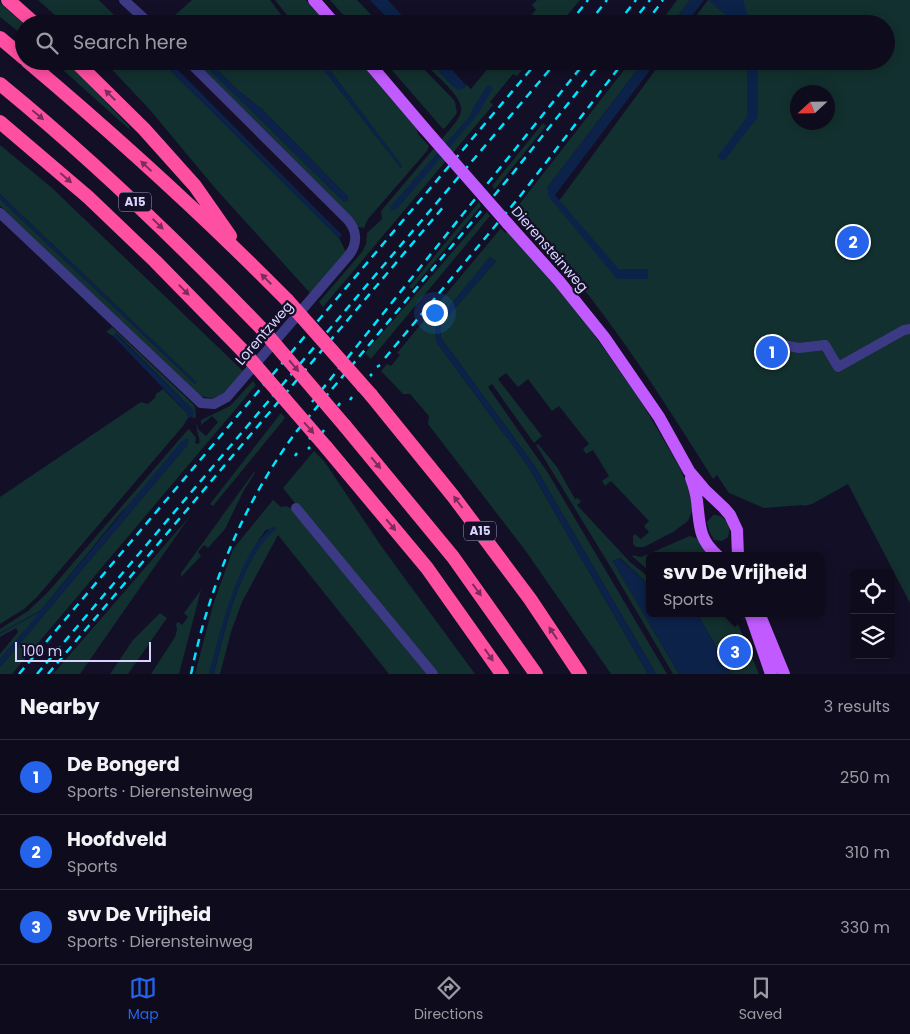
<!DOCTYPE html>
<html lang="en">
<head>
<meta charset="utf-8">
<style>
	:root { --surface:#0e0b1c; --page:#1c1929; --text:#f1f3f6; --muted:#9b9ba3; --line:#2e2b3b; --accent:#2563eb }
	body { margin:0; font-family:Poppins,sans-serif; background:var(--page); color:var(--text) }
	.controls { position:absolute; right:15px; bottom:15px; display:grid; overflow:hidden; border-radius:8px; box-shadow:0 2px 12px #0003 }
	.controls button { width:45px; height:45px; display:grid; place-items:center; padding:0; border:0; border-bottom:1px solid var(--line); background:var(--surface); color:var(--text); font:25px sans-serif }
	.compass { position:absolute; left:790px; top:85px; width:45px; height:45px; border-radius:50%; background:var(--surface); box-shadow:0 2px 12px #0003; rotate:248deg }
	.scale { position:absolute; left:15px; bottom:12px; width:136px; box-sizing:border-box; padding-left:5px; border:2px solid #d9d4ff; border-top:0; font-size:14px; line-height:18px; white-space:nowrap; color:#d9d4ff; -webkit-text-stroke:4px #130f26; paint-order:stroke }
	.you { position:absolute; left:434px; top:312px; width:18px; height:18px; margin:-12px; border:4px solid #fff; border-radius:50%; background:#1a73e8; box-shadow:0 0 0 8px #1a73e833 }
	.badge { display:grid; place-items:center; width:32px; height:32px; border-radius:50%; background:var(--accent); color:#fff; font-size:16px; font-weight:700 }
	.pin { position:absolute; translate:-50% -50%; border:2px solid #fff; box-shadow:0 1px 5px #0006 }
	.popup { position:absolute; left:646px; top:552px; width:178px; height:65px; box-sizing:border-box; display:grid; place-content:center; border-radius:8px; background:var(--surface); filter:drop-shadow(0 1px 4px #0005); font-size:16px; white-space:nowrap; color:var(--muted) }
	.popup b { font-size:19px; color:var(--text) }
	.popup::after { content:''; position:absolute; left:50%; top:100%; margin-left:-10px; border:10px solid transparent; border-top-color:var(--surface) }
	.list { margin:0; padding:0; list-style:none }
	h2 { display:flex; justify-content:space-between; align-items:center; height:65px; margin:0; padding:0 20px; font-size:21px }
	h2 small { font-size:16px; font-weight:400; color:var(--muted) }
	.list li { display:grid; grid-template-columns:32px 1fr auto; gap:15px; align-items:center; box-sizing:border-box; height:75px; padding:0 20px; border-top:1px solid var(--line) }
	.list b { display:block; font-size:19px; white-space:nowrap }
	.list p { margin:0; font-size:16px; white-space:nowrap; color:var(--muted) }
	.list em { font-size:16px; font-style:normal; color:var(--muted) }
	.icon { flex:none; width:28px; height:28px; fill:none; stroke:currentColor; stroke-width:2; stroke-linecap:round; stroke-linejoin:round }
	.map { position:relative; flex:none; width:910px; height:674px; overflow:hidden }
	.search { position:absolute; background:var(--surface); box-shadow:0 2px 12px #0003; left:15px; right:15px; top:15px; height:55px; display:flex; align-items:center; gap:12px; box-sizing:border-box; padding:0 18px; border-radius:28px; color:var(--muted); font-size:19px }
	.sheet { height:290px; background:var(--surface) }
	nav { display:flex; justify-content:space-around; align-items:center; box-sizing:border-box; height:70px; border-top:1px solid var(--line); background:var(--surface); font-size:14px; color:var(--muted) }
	nav a { display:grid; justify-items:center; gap:2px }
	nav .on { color:var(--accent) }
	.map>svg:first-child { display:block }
	.green { fill:#12302f; fill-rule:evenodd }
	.water { fill:#0c2248 }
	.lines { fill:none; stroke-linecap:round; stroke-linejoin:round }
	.minor { stroke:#3d3a85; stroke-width:10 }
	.major { stroke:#c25bff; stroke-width:12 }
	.highway { stroke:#ff4fa3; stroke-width:14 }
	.rail { stroke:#00e5ff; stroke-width:2.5; stroke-dasharray:8 6; stroke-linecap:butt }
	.major-bridge { stroke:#c25bff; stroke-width:12 }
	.highway-bridge { stroke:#ff4fa3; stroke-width:14 }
	.oneway { fill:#7d2c5e }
	.labels { text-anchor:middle; stroke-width:4.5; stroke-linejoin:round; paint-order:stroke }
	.shield { fill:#130f26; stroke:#9e99be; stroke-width:1 }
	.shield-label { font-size:12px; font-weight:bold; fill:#d9d4ff }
	.street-label { font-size:14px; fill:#d9d4ff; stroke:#130f26 }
</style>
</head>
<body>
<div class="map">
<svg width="910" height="674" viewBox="0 0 910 674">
	<rect width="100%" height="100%" fill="#130f26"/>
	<!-- green -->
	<path class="green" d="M38 0H99L123 24H65Z
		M192 0H270L288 24H156L155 21 159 18 165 24Z
		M275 0H306L327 24H294Z
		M330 0H357L380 24H351Z
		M537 0H580L560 24H522L536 10 532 5Z
		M677 0H690L672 24H659Z
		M708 0H910V603L848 484 812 504 804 506 803 505 764 508 729 493 717 475 713 479C674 417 635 355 590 297 566 267 540 239 514 211L631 61H644L547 188 556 205 662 61H886V24H690ZM798 92H828V122H798Z
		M0 3 24 24V36L0 17Z
		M53 61H66L129 126 130 130Z
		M104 61H161L339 238 346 252 311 294 215 188 150 110Z
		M194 61H201L344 202 348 197 263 110 240 92 208 61H317L401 168 402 166 323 61H359L417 128 418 134 429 146 427 151 368 219 364 228 358 227 355 222Z
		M384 61H416L453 99 455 102 457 113 446 127 443 129Z
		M422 61H429L454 87 466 86V84L471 89 494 61H529L517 76 513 74 490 102 493 105 323 307 319 302 362 252 366 244 367 233 382 219 381 211 456 122C459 117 462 113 461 107 459 93 432 72 422 61Z
		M543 123 546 126 495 189 492 186Z
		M0 145 51 187 243 371 223 396 215 399 199 396 0 206V199L195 384 197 380H194L0 194Z
		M479 202 481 206 412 289 409 287Z
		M487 212 490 216 371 359 365 353Z
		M501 228 505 233 507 231 575 308 641 401 680 468 687 484 693 509 688 521 673 532 644 547H636L633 544V536L635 534 641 539 649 532 644 526 649 521 611 481 605 486 602 481 609 476 593 450 586 454 583 449 589 444 559 406 552 411 528 379 518 387 506 373 498 379 542 436 534 443 492 384 488 387 548 473 667 674H656L534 465 441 338 440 328 443 322 496 261 490 257 440 318 436 325 437 343 528 466 648 674H611L525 550 428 424 429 416 410 394H403L381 371 387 364 391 366 400 355 397 353Z
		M112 327 193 404 195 407 196 417 194 418 191 417 193 416V410L116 333 113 336 106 332Z
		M253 381 256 385 12 674H0V667L188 444 119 515 41 610 0 633V629L28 611 48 592 185 433 189 429 196 438 195 443 199 444C201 437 195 431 197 423L198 429 206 436 218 422 212 416 201 425V420L230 406Z
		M163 389 187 413 188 418 183 426 37 597 24 609 0 624V497L141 402 148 404 155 398 156 394Z
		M281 413 285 418 213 506 210 504Z
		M538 444 557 467 575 499 578 498 581 502 577 505 630 562 650 578V586L620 558 613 561 679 674H673L613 571 536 445Z
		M314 451 324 461 384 550 475 674H439L295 503 283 488Z
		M254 472 255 473 244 490 225 529 208 548 204 545 198 552 201 556 181 577V573Z
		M273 500 281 507 286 506 294 510 430 674H389L278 535 242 602 231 632 220 674H214C224 631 241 557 276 528L266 530 260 538 248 559 228 607 209 674H195L213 605 233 549Z
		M713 515C725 514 732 526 728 537L722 541 714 540 709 531 707 522Z
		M190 516 80 674H53Z
		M690 536 699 539 715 556H650V572L631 555 641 557Z
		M201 590 179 674H151L175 637 177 630 176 624 178 622 182 625 188 617 184 613Z
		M37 613H40L0 659V654L18 632 16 628 0 637V634Z
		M160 613 167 618 128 674H110L133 640Z
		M697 613H747L748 618 737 622 759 674H731Z"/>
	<!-- water -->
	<path class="water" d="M370 0H388L410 24H393Z
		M690 0H704L686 24H672Z
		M708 0H743L750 24H737Z
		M161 61H169L342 235 339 238Z
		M208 61 240 92 263 110 348 197V201L344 202 201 62Z
		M317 61H323L402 166 401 168Z
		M429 61H444L465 84V88L458 90 454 87Z
		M644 61H657L555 195 619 269H648V279H617L549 197 547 188Z
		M747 61H758V117L724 161 717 157 747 117Z
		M490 85 493 88 478 114 397 209 391 211 390 207 469 117 473 108 487 86Z
		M0 194 194 380H197L195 384 0 199Z
		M490 257 496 261 443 322 440 328 441 338 534 465 656 674H648L528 466 437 343C434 333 434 328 440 318Z
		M115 333 193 410 194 413 193 416 188 418 187 413 113 336Z
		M187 438 189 439 188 444 0 667V659L39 613 0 634V633L41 610 181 442Z
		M275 526 277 528C241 557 224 630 214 674H209C219 637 240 544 275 526Z
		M619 558 650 586V613H697L731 674H679L614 563 613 561Z"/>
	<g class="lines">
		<!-- minor -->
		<path class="minor" d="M124 0 150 24
			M0 213 201 403 214 404 227 397 349 255C358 243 357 230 347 219L188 61
			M783 345 799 348 825 345 838 367 904 330 910 329
			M296 508 433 674"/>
		<!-- major -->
		<path class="major" d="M314 0 335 24
			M367 61 424 128
			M508 224 559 281 604 337 659 417 689 471 705 490 724 508 730 515 737 530 738 556
			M691 478C694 486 696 493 697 501 700 525 698 539 718 556
			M750 613 771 674
			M759 613 784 674"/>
		<!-- highway -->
		<path class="highway" d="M8 0 35 24
			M0 38 24 58
			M27 61C117 137 204 216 287 300
			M75 61 144 129 195 186 230 236
			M0 84C93 160 179 243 262 329
			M0 122 88 197 155 261 243 351
			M371 395 453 496 530 599 580 674
			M345 426 453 557 536 674
			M326 447 427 568 502 674"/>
		<!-- rail -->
		<path class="rail" d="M569 24 588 0
			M588 24 607 0
			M617 24 636 0
			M631 24 650 0
			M645 24 663 0
			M385 358 521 195 624 61
			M377 367 380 365
			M370 376 372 374
			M358 391 360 388
			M350 400 352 397
			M312 402 586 61
			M338 406 340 403
			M334 419 336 416
			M322 433 324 430
			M309 439 312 436
			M308 449 310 447
			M295 456 297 453
			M19 674 538 61
			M37 674 557 61
			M48 674 445 205
			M191 674C209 587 243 504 296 432L513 173 602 61"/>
		<!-- major-bridge -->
		<path class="major-bridge" d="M424 128 508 224"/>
		<!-- highway-bridge -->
		<path class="highway-bridge" d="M287 300 371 395
			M262 329 345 426
			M243 351 326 447"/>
	</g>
	<!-- one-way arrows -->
	<defs><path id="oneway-solid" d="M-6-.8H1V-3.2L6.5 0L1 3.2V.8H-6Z" transform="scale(1.25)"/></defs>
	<g class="oneway">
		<use href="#oneway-solid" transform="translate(110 95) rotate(-135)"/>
		<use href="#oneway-solid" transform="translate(38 115) rotate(40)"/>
		<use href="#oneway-solid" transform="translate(146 166) rotate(-137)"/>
		<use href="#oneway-solid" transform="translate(66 178) rotate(41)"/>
		<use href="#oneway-solid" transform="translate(158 224) rotate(44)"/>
		<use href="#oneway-solid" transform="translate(266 279) rotate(-135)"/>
		<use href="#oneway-solid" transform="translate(184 290) rotate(46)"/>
		<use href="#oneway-solid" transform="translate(294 366) rotate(50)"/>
		<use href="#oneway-solid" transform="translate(309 428) rotate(49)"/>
		<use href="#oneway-solid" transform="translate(376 463) rotate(50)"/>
		<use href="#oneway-solid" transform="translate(458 502) rotate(-127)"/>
		<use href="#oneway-solid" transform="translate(391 525) rotate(50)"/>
		<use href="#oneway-solid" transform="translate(477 590) rotate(54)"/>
		<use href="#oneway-solid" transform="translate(553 633) rotate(-124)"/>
		<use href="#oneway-solid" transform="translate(489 655) rotate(55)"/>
	</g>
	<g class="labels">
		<!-- shield labels -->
		<g class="shield">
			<rect x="119" y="192.5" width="32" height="19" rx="4"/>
			<rect x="464" y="521.5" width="32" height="19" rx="4"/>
		</g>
		<g class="shield-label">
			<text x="135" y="206">A15</text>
			<text x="480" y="535">A15</text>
		</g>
		<!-- street labels -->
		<g class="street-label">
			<text transform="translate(550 249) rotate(49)" y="5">Dierensteinweg</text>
			<text transform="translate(264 333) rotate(-49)" y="5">Lorentzweg</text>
		</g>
	</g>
</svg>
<div class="controls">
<button><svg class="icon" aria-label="locate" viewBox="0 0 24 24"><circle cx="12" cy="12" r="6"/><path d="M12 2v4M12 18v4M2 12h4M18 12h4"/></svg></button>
<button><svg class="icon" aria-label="layers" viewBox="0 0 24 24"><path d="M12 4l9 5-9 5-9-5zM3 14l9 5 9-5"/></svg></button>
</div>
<svg class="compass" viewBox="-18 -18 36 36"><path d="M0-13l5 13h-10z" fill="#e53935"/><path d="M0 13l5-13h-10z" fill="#9b9ba3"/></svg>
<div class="scale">100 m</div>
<div class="you"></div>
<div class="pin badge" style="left:772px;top:352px">1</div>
<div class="pin badge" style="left:853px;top:242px">2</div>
<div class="pin badge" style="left:735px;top:652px">3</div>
<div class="popup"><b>svv De Vrijheid</b>Sports</div>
<div class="search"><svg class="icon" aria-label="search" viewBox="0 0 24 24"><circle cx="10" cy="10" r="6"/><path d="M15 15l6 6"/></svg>Search here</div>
</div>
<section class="sheet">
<h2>Nearby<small>3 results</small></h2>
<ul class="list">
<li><span class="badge">1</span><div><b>De Bongerd</b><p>Sports · Dierensteinweg</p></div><em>250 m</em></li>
<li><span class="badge">2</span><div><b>Hoofdveld</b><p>Sports</p></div><em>310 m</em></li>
<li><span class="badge">3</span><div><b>svv De Vrijheid</b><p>Sports · Dierensteinweg</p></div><em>330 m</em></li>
</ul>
</section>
<nav>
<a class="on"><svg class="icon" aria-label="map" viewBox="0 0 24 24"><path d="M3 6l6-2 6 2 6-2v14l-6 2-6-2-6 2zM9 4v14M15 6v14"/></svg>Map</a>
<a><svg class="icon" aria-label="directions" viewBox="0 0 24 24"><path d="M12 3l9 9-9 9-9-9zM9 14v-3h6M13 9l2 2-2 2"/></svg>Directions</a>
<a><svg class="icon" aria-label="saved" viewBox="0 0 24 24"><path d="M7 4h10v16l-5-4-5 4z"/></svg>Saved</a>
</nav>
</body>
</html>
